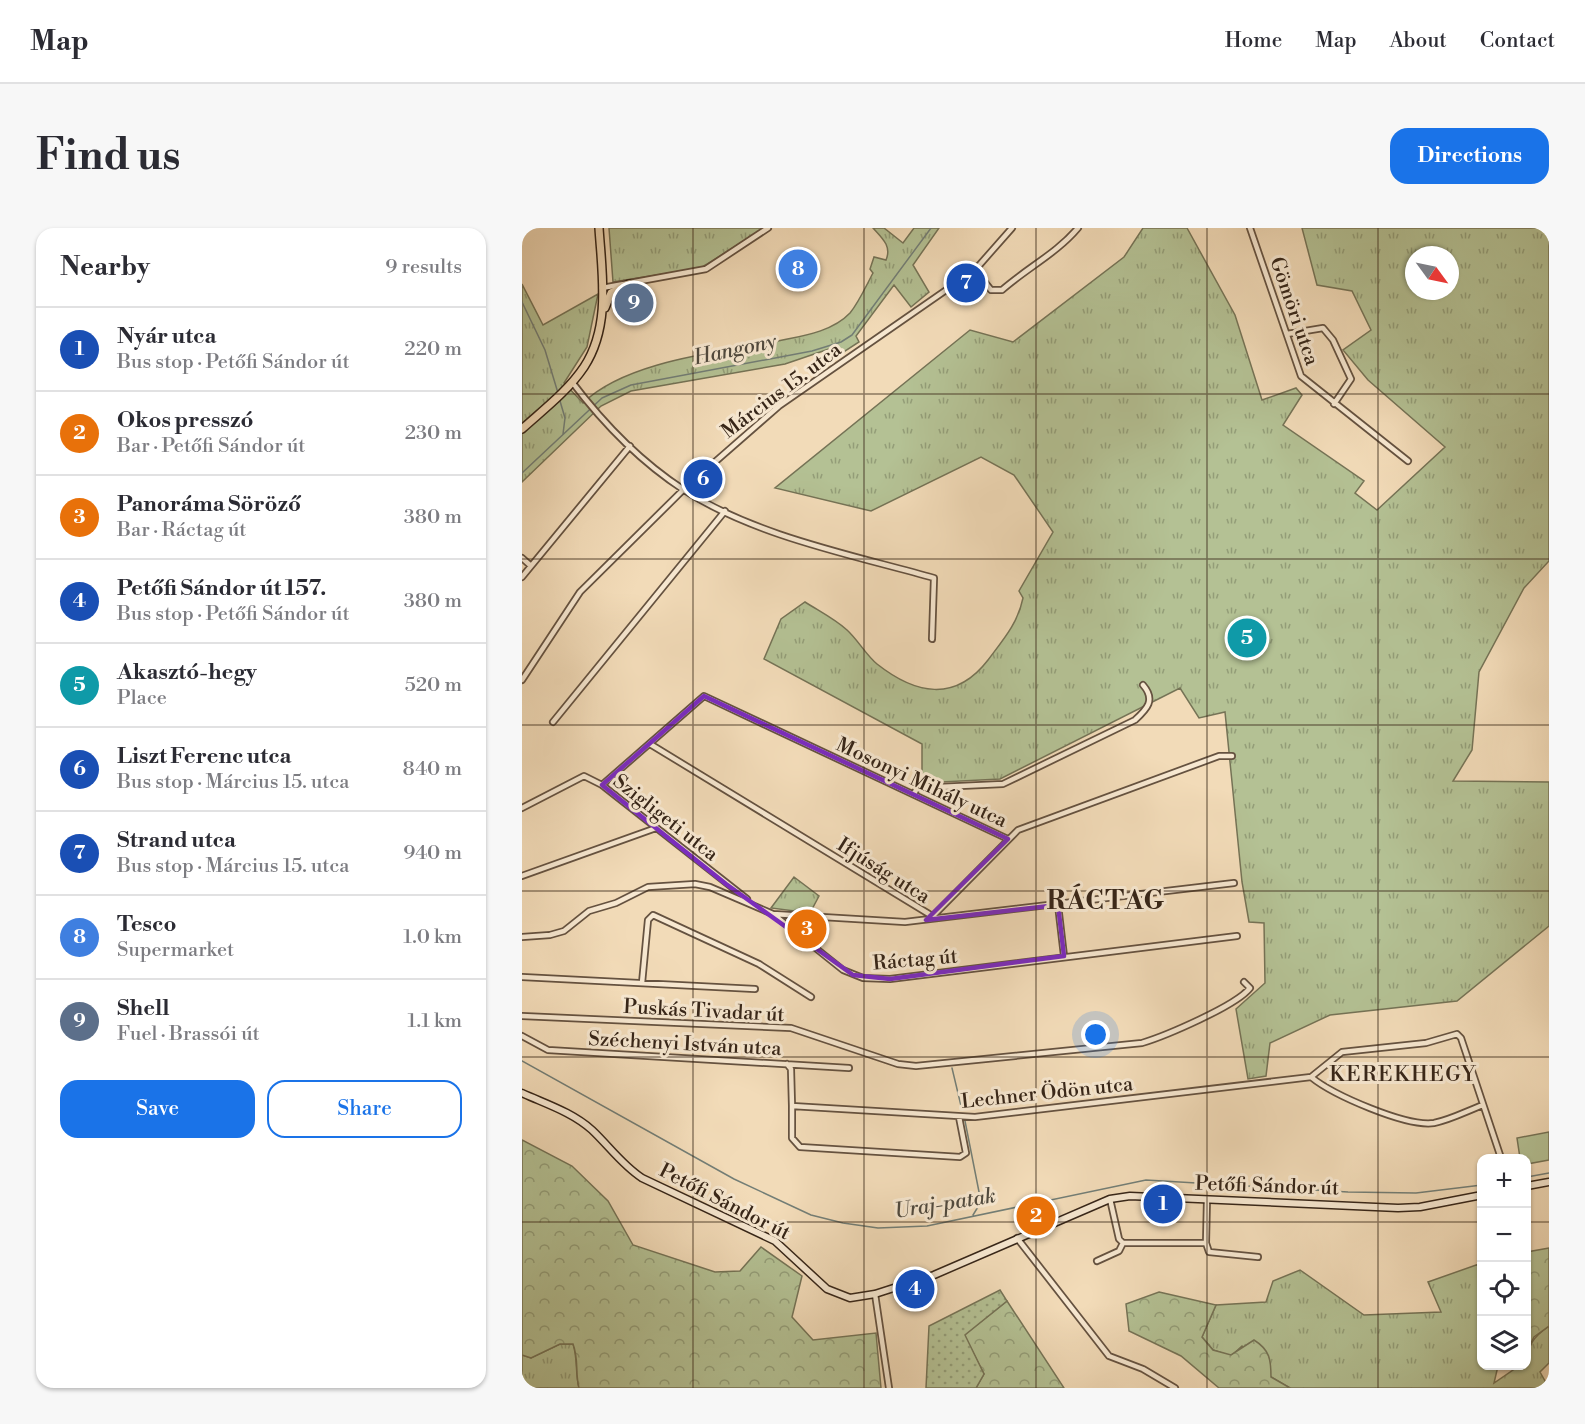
<!DOCTYPE html>
<html lang="en">
<head>
<meta charset="utf-8">
<style>
	:root { --surface:#fff; --page:#f7f7f7; --text:#2b2b33; --muted:#7c7c81; --line:#e1e1e2; --accent:#1a73e8 }
	body { margin:0; font-family:"Libre Bodoni",serif; background:var(--page); color:var(--text) }
	.controls { position:absolute; right:18px; bottom:18px; display:grid; overflow:hidden; border-radius:12px; box-shadow:0 2px 4px #0004 }
	.controls button { width:54px; height:54px; display:grid; place-items:center; padding:0; border:0; border-bottom:2px solid var(--line); background:var(--surface); color:var(--text); font:30px sans-serif }
	.compass { position:absolute; left:883px; top:18px; width:54px; height:54px; border-radius:50%; background:var(--surface); box-shadow:0 2px 4px #0004; rotate:123deg }
	.you { position:absolute; left:574px; top:807px; width:21px; height:21px; margin:-15px; border:4px solid #fff; border-radius:50%; background:#1a73e8; box-shadow:0 0 0 9px #1a73e833 }
	.badge { display:grid; place-items:center; width:39px; height:39px; border-radius:50%; background:var(--accent); color:#fff; font-size:20px; font-weight:700 }
	.pin { position:absolute; translate:-50% -50%; border:3px solid #fff; box-shadow:0 2px 6px #0006 }
	.list { margin:0; padding:0; list-style:none }
	h2 { display:flex; justify-content:space-between; align-items:center; height:78px; margin:0; padding:0 24px; font-size:26px }
	h2 small { font-size:20px; font-weight:400; color:var(--muted) }
	.list li { display:grid; grid-template-columns:39px 1fr auto; gap:18px; align-items:center; box-sizing:border-box; height:84px; padding:0 24px; border-top:2px solid var(--line) }
	.list b { display:block; font-size:22px; white-space:nowrap }
	.list p { margin:0; font-size:20px; white-space:nowrap; color:var(--muted) }
	.list em { font-size:20px; font-style:normal; color:var(--muted) }
	.actions { display:flex; gap:12px; padding:18px 24px }
	.actions a { flex:1; padding:14px 0; border:2px solid var(--accent); border-radius:18px; text-align:center; font-size:21px; color:var(--accent) }
	.actions .main { background:var(--accent); color:#fff }
	.icon { flex:none; width:33px; height:33px; fill:none; stroke:currentColor; stroke-width:2; stroke-linecap:round; stroke-linejoin:round }
	.map { position:relative; flex:none; width:1027px; height:1160px; overflow:hidden; border-radius:18px }
	header { display:flex; align-items:center; gap:36px; box-sizing:border-box; height:84px; padding:0 30px; background:var(--surface); border-bottom:2px solid var(--line) }
	header strong { font-size:28px }
	nav { display:flex; gap:33px; margin-inline-start:auto; font-size:21px }
	.intro { display:flex; align-items:center; justify-content:space-between; box-sizing:border-box; height:144px; padding:0 36px }
	h1 { margin:0; font-size:42px }
	.button { padding:15px 27px; border-radius:18px; background:var(--accent); color:#fff; font-size:21px; font-weight:700 }
	main { display:flex; gap:36px; padding:0 36px }
	aside { flex:1; background:var(--surface); border-radius:18px; box-shadow:0 2px 4px #0004 }
	.map>svg:first-child { display:block }
	.grass { fill:url(#grass-tufts); stroke:#757356; stroke-width:1.5; fill-rule:evenodd }
	.forest { fill:url(#forest-crowns); stroke:#757356; stroke-width:1.5 }
	.garden { fill:url(#garden-dots); stroke:#757356; stroke-width:1.5 }
	.pitch { fill:#b4c194; stroke:#757356; stroke-width:1.5 }
	.lines { fill:none; stroke-linecap:round; stroke-linejoin:round }
	.stream { stroke:#737e76; stroke-width:1.5 }
	.street-casing { stroke:#655240; stroke-width:8 }
	.secondary-casing { stroke:#362518; stroke-width:9 }
	.primary-casing { stroke:#362518; stroke-width:10 }
	.street { stroke:#f7e8d1; stroke-width:4.5 }
	.secondary { stroke:#f7e8d1; stroke-width:6 }
	.primary { stroke:#f2dbb8; stroke-width:7 }
	.marked { fill:none; stroke:#7b2cbf; stroke-width:4.5; stroke-linejoin:round }
	.grid { fill:none; stroke:#362518; stroke-width:1.5; stroke-opacity:0.55 }
	.labels { text-anchor:middle; stroke-width:6; stroke-linejoin:round; paint-order:stroke }
	.street-label { font-size:20px; fill:#362518; stroke:#f7e8d1 }
	.water-label { font-size:21px; font-style:italic; fill:#504a3f; stroke:#f7e8d1 }
	.neighbourhood-label { font-size:21px; letter-spacing:1.5px; fill:#362518; stroke:#f7e8d1 }
	.district-label { font-size:26px; font-weight:bold; letter-spacing:1.5px; fill:#362518; stroke:#f7e8d1 }
</style>
</head>
<body>
<header>
<strong>Map</strong>
<nav><a>Home</a><a>Map</a><a>About</a><a>Contact</a></nav>
</header>
<div class="intro"><h1>Find us</h1><a class="button">Directions</a></div>
<main>
<aside>
<h2>Nearby<small>9 results</small></h2>
<ul class="list">
<li><span class="badge" style="background:#1a4fb4">1</span><div><b>Nyár utca</b><p>Bus stop · Petőfi Sándor út</p></div><em>220 m</em></li>
<li><span class="badge" style="background:#e8710a">2</span><div><b>Okos presszó</b><p>Bar · Petőfi Sándor út</p></div><em>230 m</em></li>
<li><span class="badge" style="background:#e8710a">3</span><div><b>Panoráma Söröző</b><p>Bar · Ráctag út</p></div><em>380 m</em></li>
<li><span class="badge" style="background:#1a4fb4">4</span><div><b>Petőfi Sándor út 157.</b><p>Bus stop · Petőfi Sándor út</p></div><em>380 m</em></li>
<li><span class="badge" style="background:#0f9aa8">5</span><div><b>Akasztó-hegy</b><p>Place</p></div><em>520 m</em></li>
<li><span class="badge" style="background:#1a4fb4">6</span><div><b>Liszt Ferenc utca</b><p>Bus stop · Március 15. utca</p></div><em>840 m</em></li>
<li><span class="badge" style="background:#1a4fb4">7</span><div><b>Strand utca</b><p>Bus stop · Március 15. utca</p></div><em>940 m</em></li>
<li><span class="badge" style="background:#3f7fe0">8</span><div><b>Tesco</b><p>Supermarket</p></div><em>1.0 km</em></li>
<li><span class="badge" style="background:#5c6f8a">9</span><div><b>Shell</b><p>Fuel · Brassói út</p></div><em>1.1 km</em></li>
</ul>
<div class="actions"><a class="main">Save</a><a>Share</a></div>
</aside>
<div class="map">
<svg width="1027" height="1160" viewBox="0 0 1027 1160">
	<defs>
		<pattern id="grass-tufts" width="24" height="20" patternUnits="userSpaceOnUse" patternTransform="scale(1.5)"><rect width="24" height="20" fill="#b4c194"/><path d="M3 7l-1-3M5 7V3M7 7l1-3M15 17l-1-3M17 17v-4M19 17l1-3" fill="none" stroke="#939d78"/></pattern>
		<pattern id="forest-crowns" width="20" height="18" patternUnits="userSpaceOnUse" patternTransform="scale(1.5)"><rect width="20" height="18" fill="#b4c194"/><path d="M2 6a3 3 0 1 1 6 0M12 15a3 3 0 1 1 6 0" fill="none" stroke="#939d78"/></pattern>
		<pattern id="garden-dots" width="8" height="8" patternUnits="userSpaceOnUse" patternTransform="scale(1.5)"><rect width="8" height="8" fill="#b4c194"/><path d="M2 2h.1M6 6h.1" fill="none" stroke="#939d78" stroke-width="1.8" stroke-linecap="round"/></pattern>
	</defs>
	<rect width="100%" height="100%" fill="#f2dbb8"/>
	<filter id="stains"><feTurbulence type="fractalNoise" baseFrequency=".00333" numOctaves="4"/><feColorMatrix values="0 0 0 0 .2 0 0 0 0 .09 0 0 0 0 .02 0 0 0 .5 -.17"/></filter>
	<radialGradient id="worn" r=".72"><stop offset=".6" stop-color="#630" stop-opacity="0"/><stop offset="1" stop-color="#630" stop-opacity=".3"/></radialGradient>
	<!-- grass -->
	<path class="grass" d="M87 0H242L179 40 91 54Z
		M351 0H362L381 15 392 0H417L391 37 407 64 389 79 372 57 334 108 337 114 314 129 310 120 263 136 109 163 79 178 0 254V56L21 97 76 66 65 119 42 155 61 175C104 133 198 124 256 113 280 108 310 104 328 85 337 74 344 58 351 45L348 41 352 29 364 32C370 18 360 10 351 0Z
		M621 0H665L713 87 740 172 774 160 780 167 761 197 842 253 833 265 855 282 923 219 846 152 821 122 849 102 830 63 795 57 780 0H1027V333L1002 360 957 444 950 522 931 553 1027 554V698L935 773 808 787 748 815 744 848 726 851 714 781 743 755 742 695 727 694 720 654 703 484 677 490 658 460 478 551 400 555V516L242 431 259 391 283 374C297 383 313 391 325 402 336 412 344 427 355 436 393 466 433 475 466 432 481 412 496 395 501 370L497 363 531 304 492 247 459 229 349 283 253 260 448 102 491 114 602 29ZM892 27H928V63H892Z
		M272 649 297 668 288 685 249 680Z
		M957 1036 960 1047V1138H976L972 1155 997 1138H1005C1005 1117 1011 1109 1027 1098V1135L1018 1144 1027 1160H768L749 1149 720 1118 709 1128 691 1122 680 1109 694 1077 744 1074 751 1053 778 1042 842 1087 919 1084 906 1054Z
		M38 1116H51C56 1131 53 1145 57 1160H0V1127L9 1130Z"/>
	<!-- forest -->
	<path class="forest" d="M0 912 50 938 86 973 111 1017 193 1044 218 1043 239 1019 280 1048 270 1089 291 1112 354 1105 359 1160H57C53 1145 57 1131 51 1116H38L9 1130 0 1127Z
		M1027 1020V1098L1012 1109 1005 1123V1024Z
		M637 1064 694 1077 680 1109 691 1122 709 1127 732 1112C748 1122 749 1132 749 1149L768 1160H697L659 1128 607 1103 604 1076Z
		M485 1073 542 1160H454L462 1146 442 1107Z"/>
	<!-- garden -->
	<path class="garden" d="M478 1062 485 1073 443 1107 462 1146 454 1160H404L407 1098Z"/>
	<!-- pitch -->
	<path class="pitch" d="M1027 904V932L1005 936V930H998L995 910Z"/>
	<g class="lines">
		<!-- stream -->
		<path class="stream" d="M0 74 23 122 36 165
			M38 173 43 190 41 206
			M0 245 80 170 109 157 290 123 319 114 330 107 409 0
			M0 833 212 951 289 987 321 995 356 1000 405 998 624 952 826 964 894 965 960 957
			M430 840 440 882
			M443 893 459 974 451 987
			M1005 949 1027 945"/>
		<defs>
			<path id="street" d="M728 0 779 148 886 233
				M453 42 469 62H480C505 40 535 25 556 0
				M80 60 184 41 246 0
				M765 106 801 100 811 112 829 151 812 176
				M50 154C81 195 119 234 162 262 233 308 331 327 412 350L410 411
				M0 330 9 338
				M0 349 108 218
				M0 452 58 364 162 261 257 178 453 42 490 0
				M31 494 203 283
				M128 516 407 686 408 691 712 655
				M80 557 182 468 486 611
				M392 566 395 560 481 556 613 492C625 481 634 472 621 457
				M0 580 62 548 80 557 225 671
				M0 648 134 600
				M536 677 542 728
				M251 686 383 694 408 691 496 602 697 528H710
				M0 709 28 707 42 703 67 683 94 675 126 659 173 656 188 659 251 686 321 742 341 750 368 751 715 708
				M0 749 233 761
				M120 755 126 692 131 687 237 736 289 769
				M0 788 269 800 376 836 394 838 620 815C643 808 714 778 728 760L722 754
				M0 808 26 822 327 840
				M265 836 269 841 270 878 453 889 789 849
				M789 849 820 824 904 815 935 806 939 810 979 930
				M789 849C811 867 884 899 912 895 928 892 945 883 961 877
				M270 878V910L278 919 438 929 444 925 437 889
				M588 971 597 1011 601 1015H684
				M685 971 684 1015 687 1024 736 1029
				M495 1010 587 1128 621 1141 653 1160
				M575 1033 597 1023 601 1015
				M353 1066 367 1160"/>
			<path id="secondary" d="M0 865C24 876 50 884 70 902 87 918 100 937 120 950L253 1013 305 1061 328 1070 353 1066 412 1047 588 971 608 968 876 980 898 979 960 967
				M1005 958 1027 954"/>
			<path id="primary" d="M83 80 89 65 107 56
				M0 201C21 182 46 163 62 139 89 98 80 46 77 0"/>
		</defs>
		<!-- street casing -->
		<use href="#street" class="street-casing"/>
		<!-- secondary casing -->
		<use href="#secondary" class="secondary-casing"/>
		<!-- primary casing -->
		<use href="#primary" class="primary-casing"/>
		<!-- street -->
		<use href="#street" class="street"/>
		<!-- secondary -->
		<use href="#secondary" class="secondary"/>
		<!-- primary -->
		<use href="#primary" class="primary"/>
	</g>
	<!-- marked area -->
	<path class="marked" d="M182 468 486 611 404 692 536 677 542 728 368 751 331 747 204 656 80 557Z"/>
	<!-- grid -->
	<path class="grid" d="M171 0V1160M342 0V1160M514 0V1160M685 0V1160M856 0V1160M0 166H1027M0 331H1027M0 497H1027M0 663H1027M0 829H1027M0 994H960M1005 994H1027"/>
	<g class="labels">
		<!-- street labels -->
		<g class="street-label">
			<text transform="translate(773 83) rotate(71)" y="7">Gömöri utca</text>
			<text transform="translate(259 162) rotate(-37)" y="7">Március 15. utca</text>
			<text transform="translate(400 554) rotate(25)" y="7">Mosonyi Mihály utca</text>
			<text transform="translate(144 589) rotate(38)" y="7">Szigligeti utca</text>
			<text transform="translate(362 642) rotate(32)" y="7">Ifjúság utca</text>
			<text transform="translate(393 731) rotate(-5)" y="7">Ráctag út</text>
			<text transform="translate(182 782) rotate(3)" y="7">Puskás Tivadar út</text>
			<text transform="translate(163 815) rotate(3)" y="7">Széchenyi István utca</text>
			<text transform="translate(525 864) rotate(-6)" y="7">Lechner Ödön utca</text>
			<text transform="translate(745 957) rotate(2)" y="7">Petőfi Sándor út</text>
			<text transform="translate(203 973) rotate(27)" y="7">Petőfi Sándor út</text>
		</g>
		<!-- water labels -->
		<g class="water-label">
			<text transform="translate(213 121) rotate(-12)" y="7">Hangony</text>
			<text transform="translate(423 975) rotate(-9)" y="7">Uraj-patak</text>
		</g>
		<!-- neighbourhood labels -->
		<g class="neighbourhood-label">
			<text x="881" y="853">KEREKHEGY</text>
		</g>
		<!-- district labels -->
		<g class="district-label">
			<text x="584" y="681">RÁCTAG</text>
		</g>
	</g>
	<rect width="100%" height="100%" filter="url(#stains)"/>
	<rect width="100%" height="100%" fill="url(#worn)"/>
</svg>
<div class="controls">
<button>+</button>
<button>−</button>
<button><svg class="icon" aria-label="locate" viewBox="0 0 24 24"><circle cx="12" cy="12" r="6"/><path d="M12 2v4M12 18v4M2 12h4M18 12h4"/></svg></button>
<button><svg class="icon" aria-label="layers" viewBox="0 0 24 24"><path d="M12 4l9 5-9 5-9-5zM3 14l9 5 9-5"/></svg></button>
</div>
<svg class="compass" viewBox="-18 -18 36 36"><path d="M0-13l5 13h-10z" fill="#e53935"/><path d="M0 13l5-13h-10z" fill="#7c7c81"/></svg>
<div class="you"></div>
<div class="pin badge" style="left:641px;top:976px;background:#1a4fb4">1</div>
<div class="pin badge" style="left:514px;top:988px;background:#e8710a">2</div>
<div class="pin badge" style="left:285px;top:701px;background:#e8710a">3</div>
<div class="pin badge" style="left:393px;top:1061px;background:#1a4fb4">4</div>
<div class="pin badge" style="left:725px;top:410px;background:#0f9aa8">5</div>
<div class="pin badge" style="left:181px;top:251px;background:#1a4fb4">6</div>
<div class="pin badge" style="left:444px;top:55px;background:#1a4fb4">7</div>
<div class="pin badge" style="left:276px;top:41px;background:#3f7fe0">8</div>
<div class="pin badge" style="left:112px;top:75px;background:#5c6f8a">9</div>
</div>
</main>
</body>
</html>
